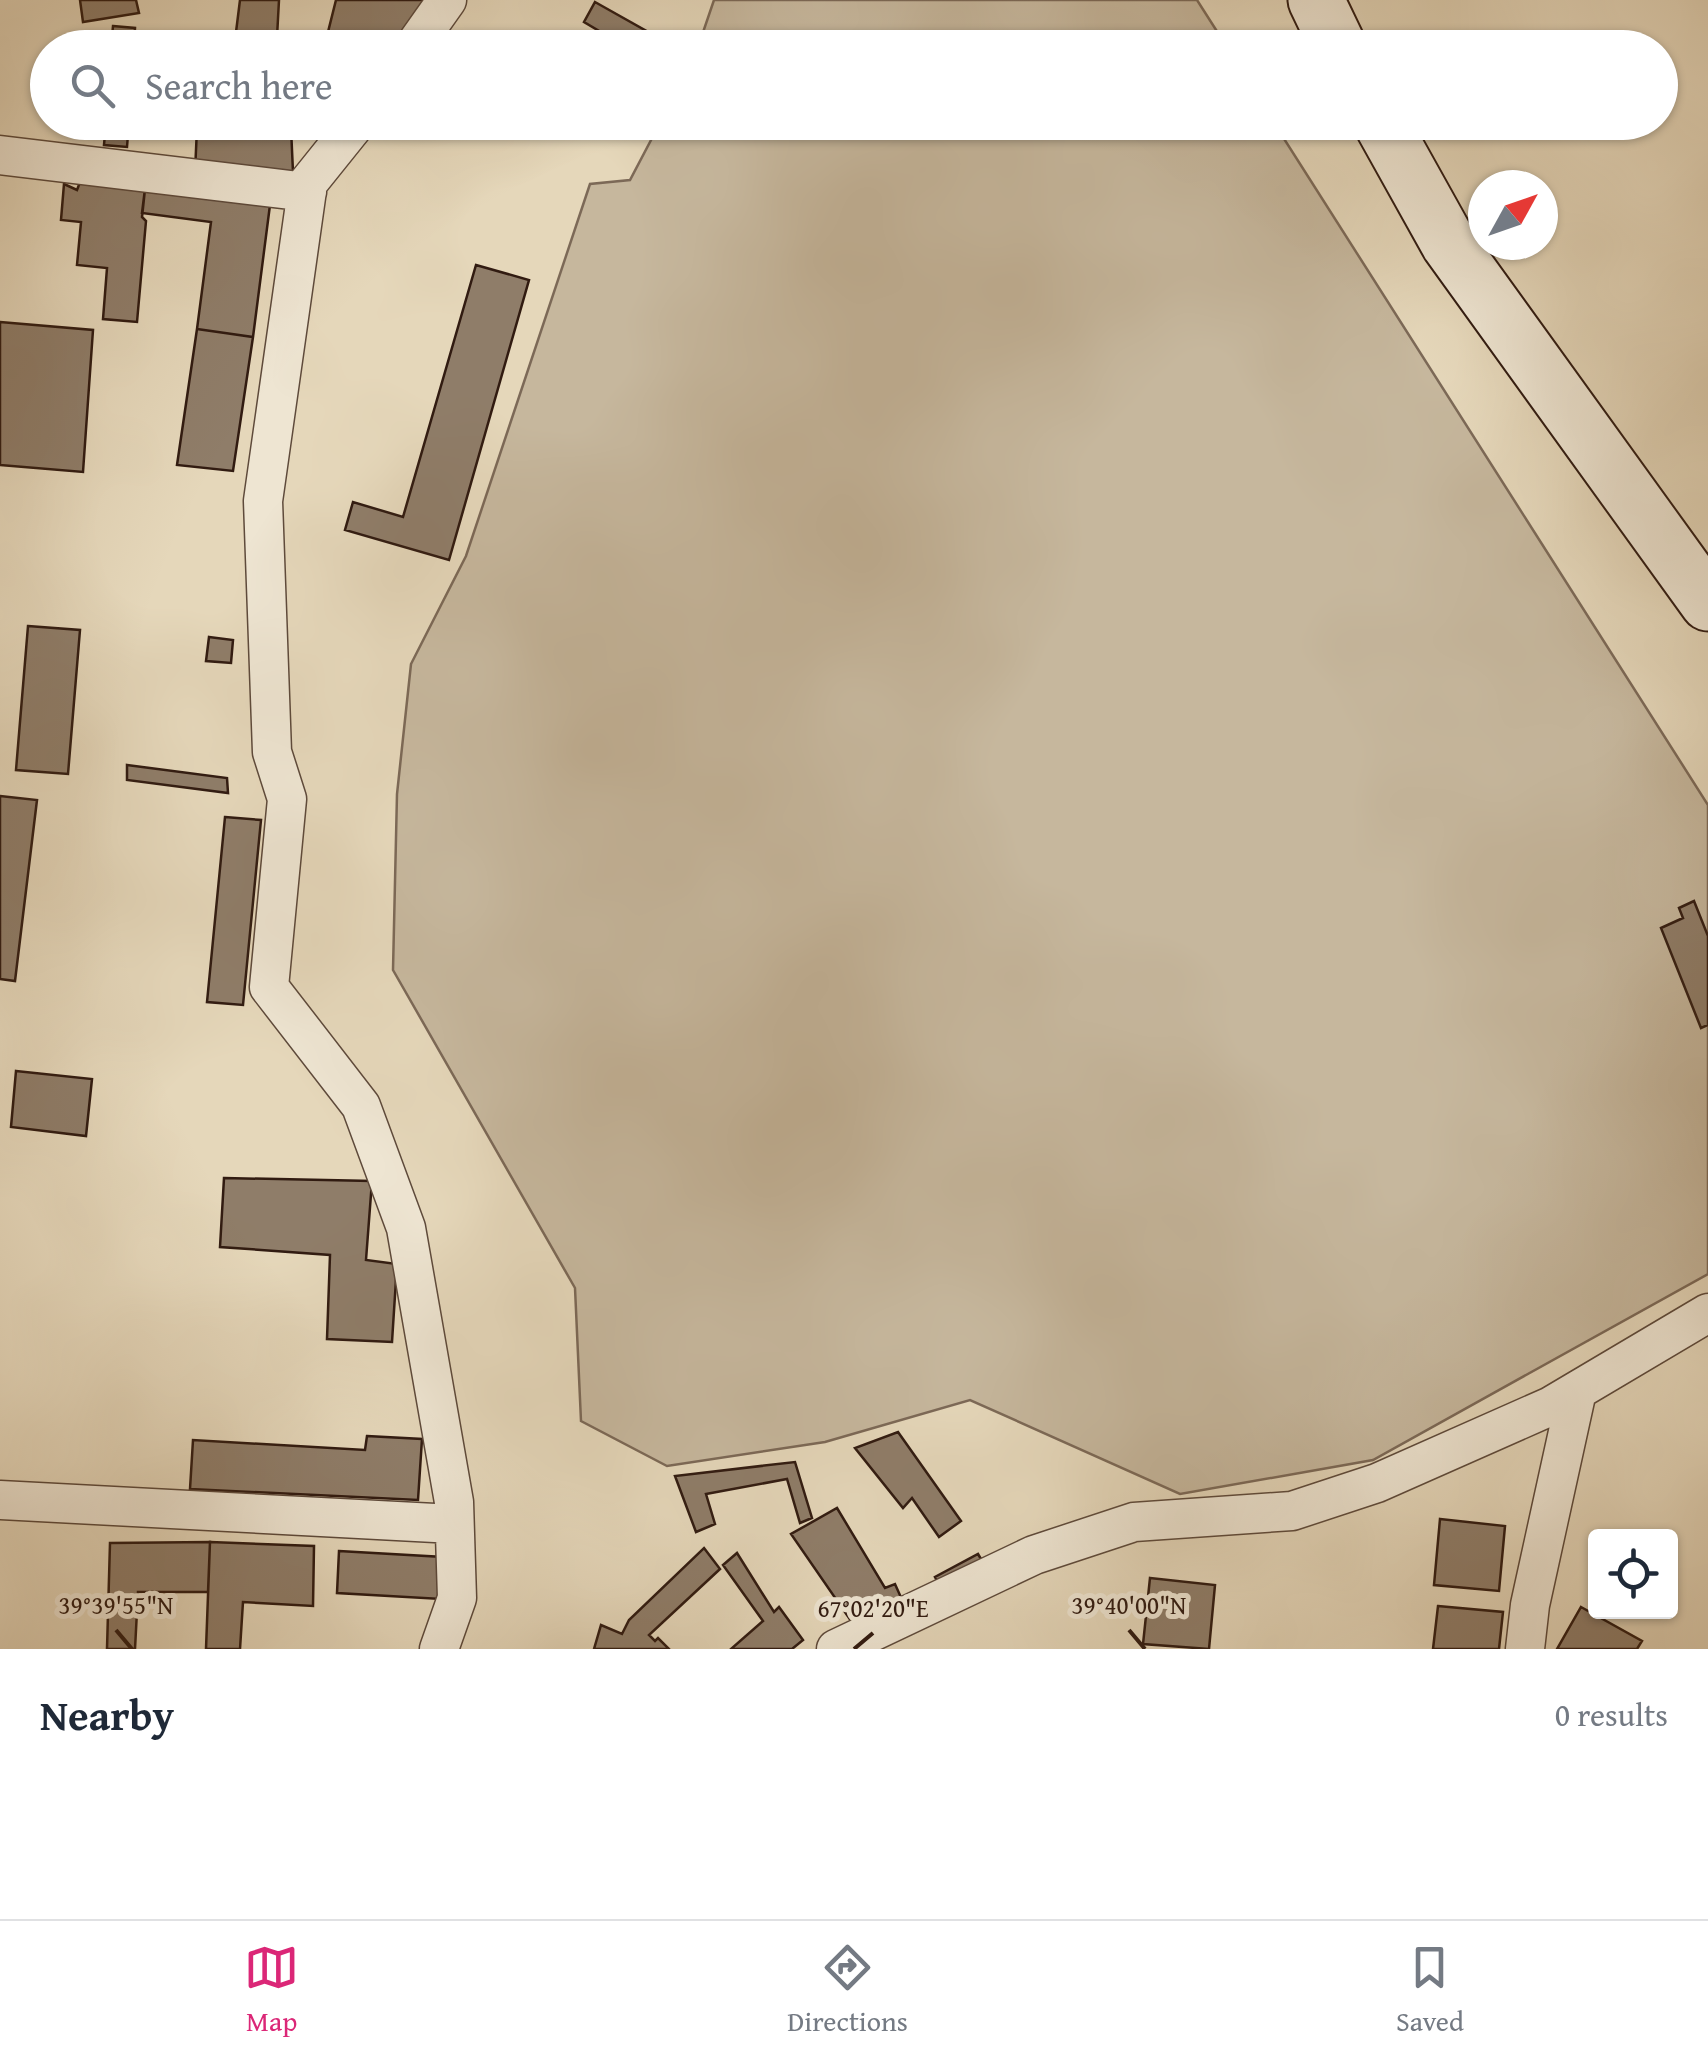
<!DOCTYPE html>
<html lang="en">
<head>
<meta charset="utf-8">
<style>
	:root { --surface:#fff; --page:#f2f2f3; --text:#1f2937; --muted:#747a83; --line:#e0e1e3; --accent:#db2777 }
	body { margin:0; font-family:"Gentium Book Plus",serif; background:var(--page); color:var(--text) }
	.controls { position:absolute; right:30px; bottom:30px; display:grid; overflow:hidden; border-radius:10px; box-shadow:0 2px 8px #0004 }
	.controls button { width:90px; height:90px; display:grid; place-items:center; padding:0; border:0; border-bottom:2px solid var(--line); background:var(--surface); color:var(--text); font:50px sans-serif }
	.compass { position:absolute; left:1468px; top:170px; width:90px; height:90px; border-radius:50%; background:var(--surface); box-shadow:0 2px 8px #0004; rotate:50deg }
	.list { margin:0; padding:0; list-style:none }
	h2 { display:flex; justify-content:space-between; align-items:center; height:130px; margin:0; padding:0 40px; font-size:42px }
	h2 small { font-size:32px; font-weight:400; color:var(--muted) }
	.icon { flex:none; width:55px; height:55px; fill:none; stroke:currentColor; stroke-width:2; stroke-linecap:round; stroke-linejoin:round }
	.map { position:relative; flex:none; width:1708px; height:1649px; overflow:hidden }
	.search { position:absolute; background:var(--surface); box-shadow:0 2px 8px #0004; left:30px; right:30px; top:30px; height:110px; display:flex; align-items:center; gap:25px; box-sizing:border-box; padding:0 35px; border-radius:55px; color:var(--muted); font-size:38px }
	.sheet { height:270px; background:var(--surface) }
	nav { display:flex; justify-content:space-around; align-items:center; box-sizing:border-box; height:140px; border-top:2px solid var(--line); background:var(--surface); font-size:28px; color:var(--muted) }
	nav a { display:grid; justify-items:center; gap:5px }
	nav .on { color:var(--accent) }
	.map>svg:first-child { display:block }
	.green { fill:#c6b79d; stroke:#7c6957; stroke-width:2.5 }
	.building { fill:#8f7d69; stroke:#311b11; stroke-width:2.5 }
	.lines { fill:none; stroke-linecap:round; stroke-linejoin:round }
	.street-casing { stroke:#5e4a3b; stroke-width:41 }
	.secondary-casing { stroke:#311b11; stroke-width:59 }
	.street { stroke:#eee5d2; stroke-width:38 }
	.secondary { stroke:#eee5d2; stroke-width:55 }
	.ticks { fill:none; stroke:#311b11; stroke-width:4 }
	.ticks-label { font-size:25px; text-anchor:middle; fill:#311b11; stroke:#eee5d2; stroke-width:10; stroke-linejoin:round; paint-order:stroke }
</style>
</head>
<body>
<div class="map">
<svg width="1708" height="1649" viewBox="0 0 1708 1649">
	<rect width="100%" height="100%" fill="#e5d7ba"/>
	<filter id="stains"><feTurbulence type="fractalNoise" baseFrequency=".002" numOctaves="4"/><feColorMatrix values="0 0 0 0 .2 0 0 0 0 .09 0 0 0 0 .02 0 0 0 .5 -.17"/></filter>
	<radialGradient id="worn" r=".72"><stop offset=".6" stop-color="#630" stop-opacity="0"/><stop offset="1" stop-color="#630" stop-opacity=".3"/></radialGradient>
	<!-- green -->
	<path class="green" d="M714 0H1197L1227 47H698Z
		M660 123H1274L1708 805V1274L1373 1460 1180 1494 970 1400 825 1442 667 1466 581 1421 575 1288 393 970 397 794 411 664 466 556 590 184 630 180Z"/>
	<!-- building -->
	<path class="building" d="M80 0H136L139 13 83 22Z
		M240 0H279L277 37 269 36 267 48H234Z
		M336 0H422L426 2 399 48H324Z
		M595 2 650 33 641 48H628L584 22Z
		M113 26 135 28 134 48H111Z
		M269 36 277 37 321 48H267Z
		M106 122H129L127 147 104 145Z
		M197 128H291L293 172H195Z
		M80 182 145 189 142 217 146 221 137 322 103 319 107 268 77 265 81 222 61 220 64 184 77 190Z
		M145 189 270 205 253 337 197 329 211 222 142 213Z
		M476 265 529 280 449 560 345 530 353 502 403 517Z
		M0 322 93 330 83 472 0 465Z
		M197 329 253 337 233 471 177 465Z
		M28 626 80 630 68 774 16 770Z
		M209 637 233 640 231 663 206 661Z
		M127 765 227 778 228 793 127 780Z
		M0 796 37 800 15 981 0 979Z
		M225 817 261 820 243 1005 207 1002Z
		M1694 901 1708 936V1025L1701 1028 1661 928 1683 918 1679 908Z
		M16 1071 92 1079 86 1136 11 1127Z
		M224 1178 372 1181 366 1260 397 1264 392 1342 327 1339 330 1255 220 1247Z
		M898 1432 961 1521 939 1537 912 1498 903 1508 855 1448Z
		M367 1436 422 1439 418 1500 190 1489 193 1440 365 1450Z
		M795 1462 812 1518 800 1523 787 1479 706 1494 715 1524 696 1532 675 1476Z
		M837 1508 885 1588 895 1584 907 1611 860 1634 791 1534Z
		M1440 1519 1505 1526 1499 1591 1434 1585Z
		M210 1542 314 1546 313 1606 243 1602 240 1649H206Z
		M210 1542 208 1592H138L135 1649H107L110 1543Z
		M704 1548 720 1569 649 1635 655 1641 658 1638 669 1649H594L601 1625 622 1634 629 1620Z
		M339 1551 443 1557 441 1599 337 1593Z
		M737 1553 774 1612 779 1607 803 1640 792 1649H731L763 1621 723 1565Z
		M978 1554 987 1569 944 1593 935 1577Z
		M1150 1578 1215 1585 1209 1649 1143 1644Z
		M1438 1606 1503 1612 1499 1649H1433Z
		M1581 1607 1642 1641 1637 1649H1557Z"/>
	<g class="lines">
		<defs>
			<path id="street" d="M413 48 447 0
				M357 122 308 183 263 501 272 752 287 799 269 987 361 1106 406 1228 454 1502 457 1598 439 1649
				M0 155 307 192
				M0 1500 454 1524
				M836 1649 1034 1555 1134 1522 1292 1511 1377 1483 1551 1406 1708 1313
				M1525 1649 1530 1605 1577 1391"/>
			<path id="secondary" d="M1316 0 1339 48
				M1381 122 1449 244 1708 603"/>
		</defs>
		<!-- street casing -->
		<use href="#street" class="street-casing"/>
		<!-- secondary casing -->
		<use href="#secondary" class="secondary-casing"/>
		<!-- street -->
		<use href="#street" class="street"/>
		<!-- secondary -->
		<use href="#secondary" class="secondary"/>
	</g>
	<!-- ticks -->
	<path class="ticks" d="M116 1630 132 1649M1129 1630 1145 1649M854 1649 873 1633"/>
	<g class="ticks-label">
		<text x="116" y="1614">39°39'55"N</text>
		<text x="1129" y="1614">39°40'00"N</text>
		<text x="873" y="1617">67°02'20"E</text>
	</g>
	<rect width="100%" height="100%" filter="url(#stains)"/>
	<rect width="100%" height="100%" fill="url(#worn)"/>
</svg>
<div class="controls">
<button><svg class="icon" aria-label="locate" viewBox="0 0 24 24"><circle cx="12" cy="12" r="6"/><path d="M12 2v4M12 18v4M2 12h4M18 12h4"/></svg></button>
</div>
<svg class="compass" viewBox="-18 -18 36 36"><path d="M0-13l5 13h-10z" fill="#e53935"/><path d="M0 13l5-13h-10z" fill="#747a83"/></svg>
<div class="search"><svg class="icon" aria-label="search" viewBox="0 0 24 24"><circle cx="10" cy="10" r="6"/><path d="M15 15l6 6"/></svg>Search here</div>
</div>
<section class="sheet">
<h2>Nearby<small>0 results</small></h2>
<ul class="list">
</ul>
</section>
<nav>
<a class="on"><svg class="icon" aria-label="map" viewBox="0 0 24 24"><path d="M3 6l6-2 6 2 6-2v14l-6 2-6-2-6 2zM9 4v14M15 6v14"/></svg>Map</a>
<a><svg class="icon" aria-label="directions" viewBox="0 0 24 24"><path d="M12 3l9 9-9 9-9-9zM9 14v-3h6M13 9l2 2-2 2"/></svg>Directions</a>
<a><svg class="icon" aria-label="saved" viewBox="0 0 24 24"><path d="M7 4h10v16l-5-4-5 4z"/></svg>Saved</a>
</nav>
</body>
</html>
